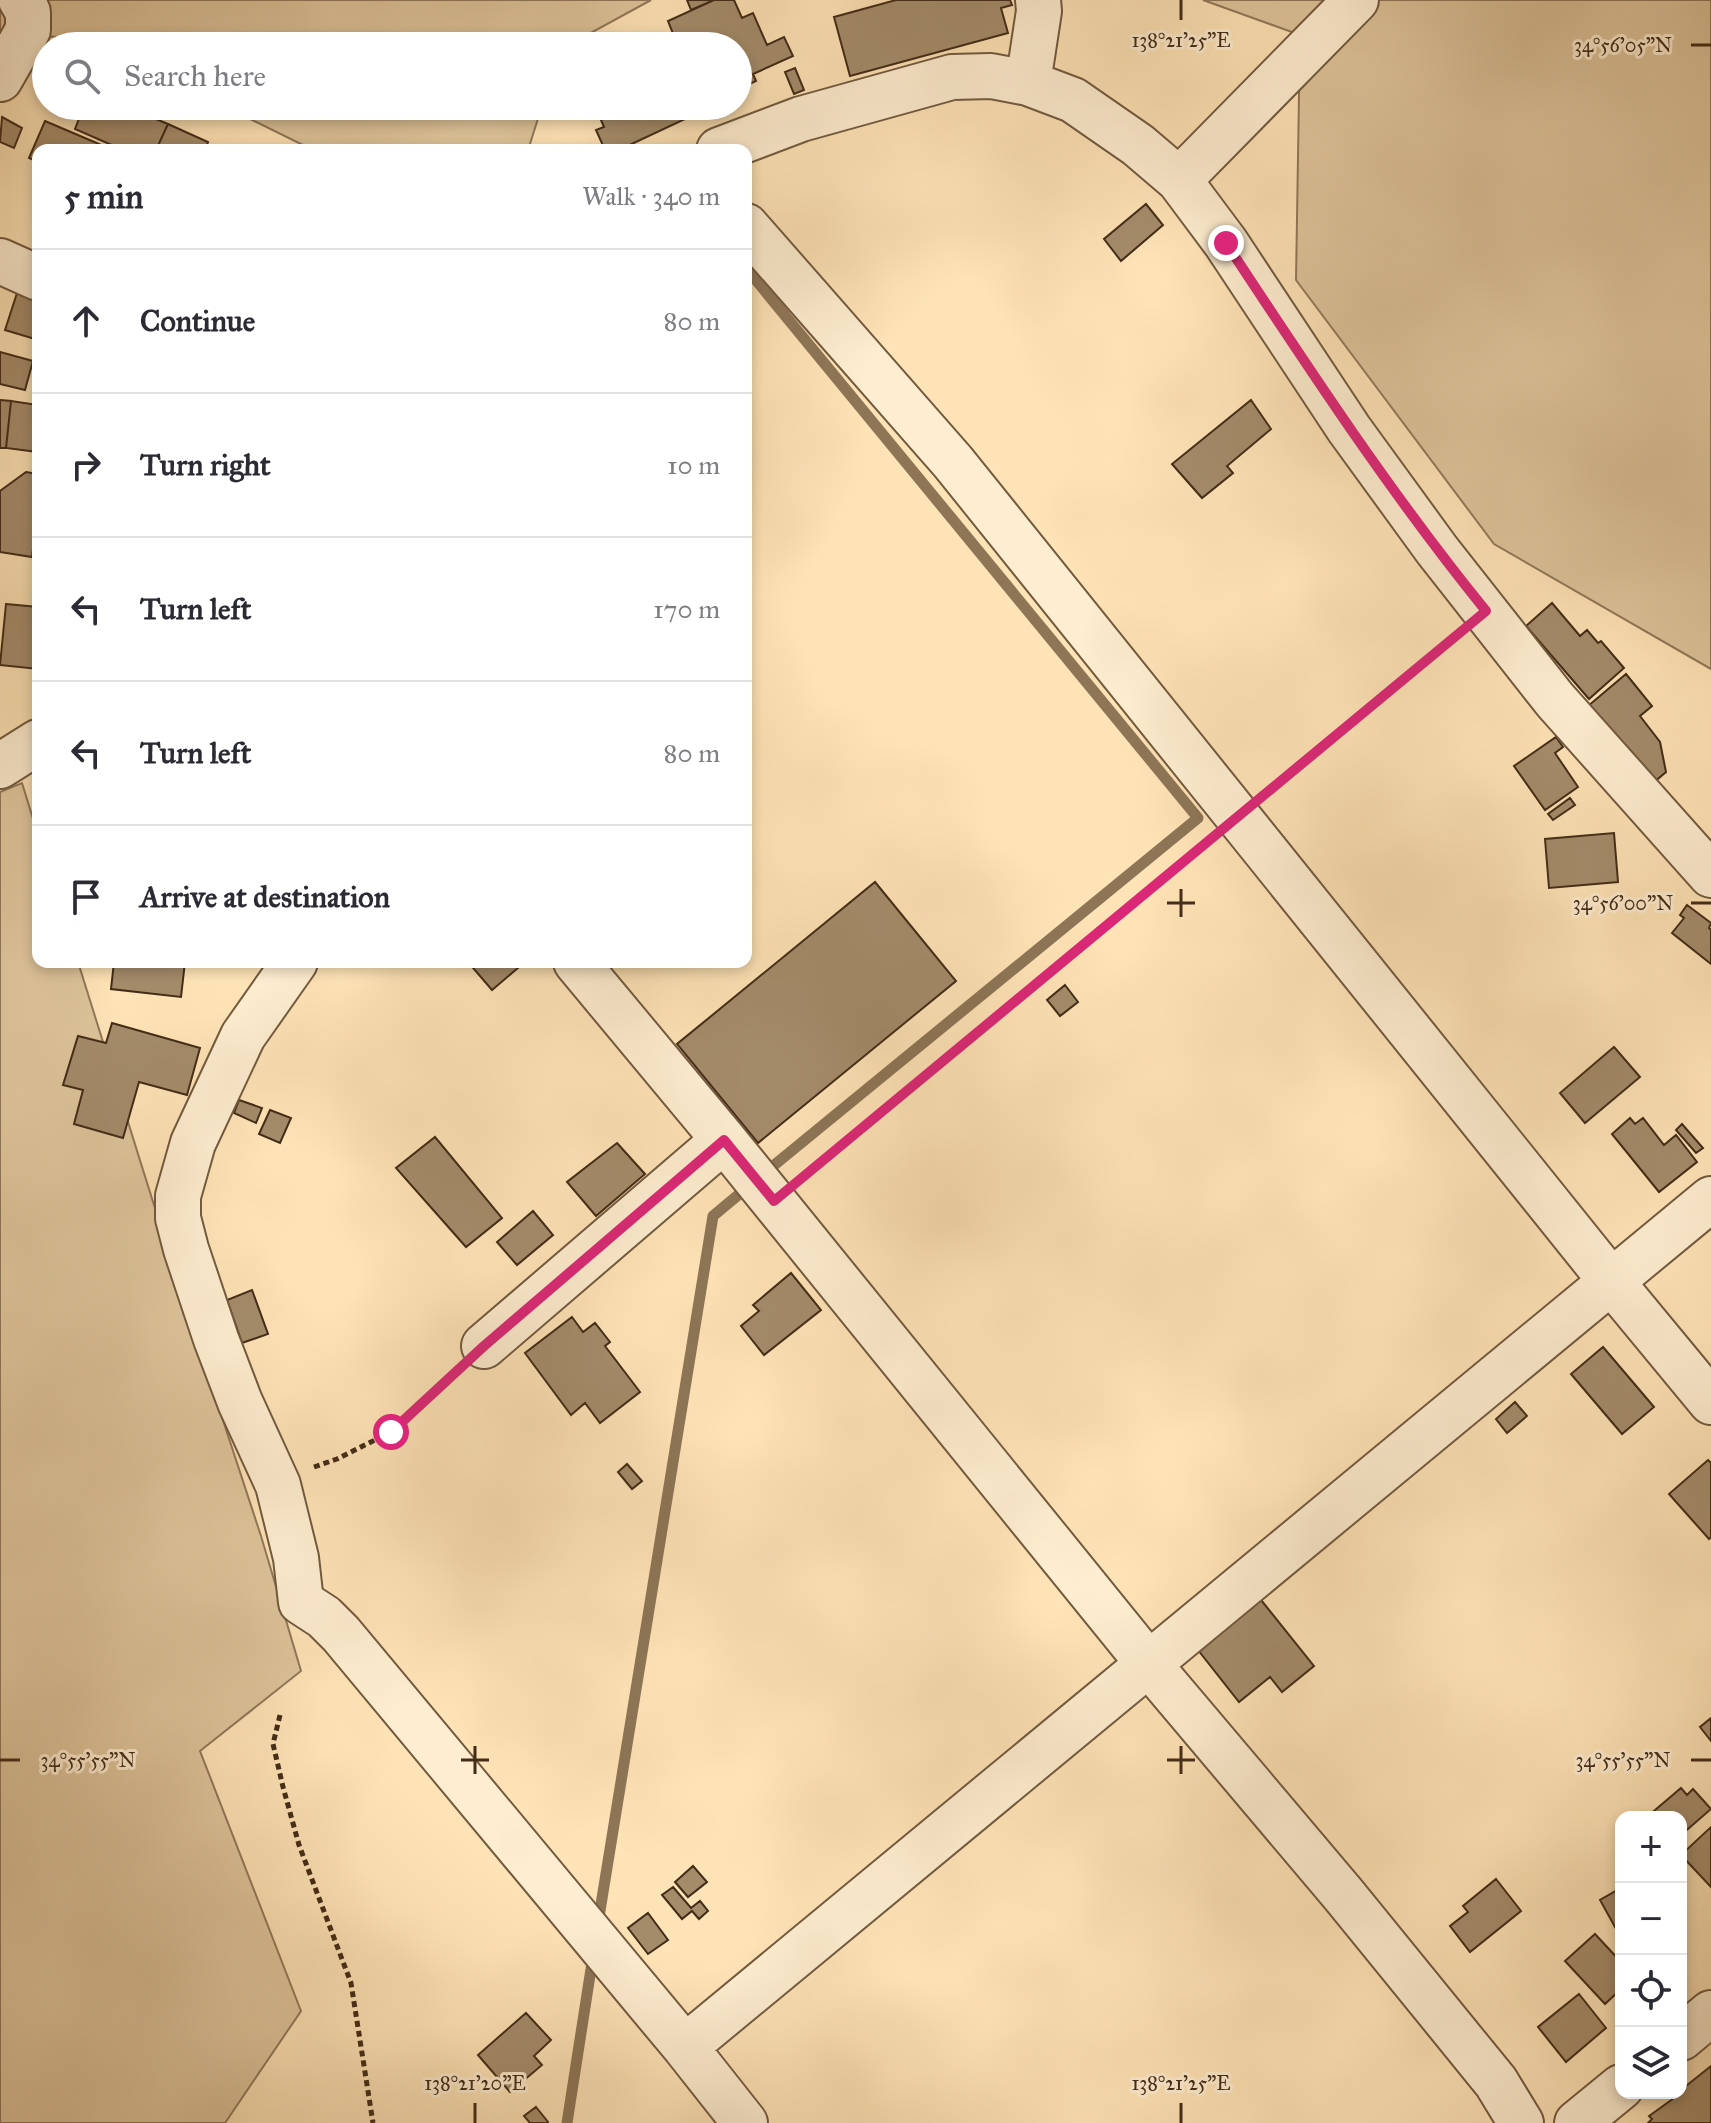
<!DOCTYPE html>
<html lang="en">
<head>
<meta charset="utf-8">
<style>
	:root { --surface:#fff; --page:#f2f2f3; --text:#2b2b33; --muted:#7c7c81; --line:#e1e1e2 }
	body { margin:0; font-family:"IM FELL Great Primer",serif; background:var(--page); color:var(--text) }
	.controls { position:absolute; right:24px; bottom:24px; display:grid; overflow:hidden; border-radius:16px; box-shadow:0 4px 12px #0003 }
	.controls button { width:72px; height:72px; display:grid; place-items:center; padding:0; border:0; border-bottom:2px solid var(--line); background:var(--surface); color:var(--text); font:40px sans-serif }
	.stop { position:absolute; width:24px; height:24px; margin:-18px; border:6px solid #db2777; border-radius:50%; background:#fff }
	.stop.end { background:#db2777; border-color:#fff; box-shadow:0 2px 8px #0008 }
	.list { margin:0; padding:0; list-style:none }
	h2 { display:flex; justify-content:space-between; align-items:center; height:104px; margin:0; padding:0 32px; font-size:34px }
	h2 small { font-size:26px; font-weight:400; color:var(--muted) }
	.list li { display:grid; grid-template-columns:52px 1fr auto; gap:24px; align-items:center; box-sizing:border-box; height:144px; padding:0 32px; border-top:2px solid var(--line) }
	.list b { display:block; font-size:30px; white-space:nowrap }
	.list em { font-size:26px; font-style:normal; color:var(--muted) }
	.icon { flex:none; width:44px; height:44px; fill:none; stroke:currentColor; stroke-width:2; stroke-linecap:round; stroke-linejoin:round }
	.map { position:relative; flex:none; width:1711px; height:2123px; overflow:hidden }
	.search { position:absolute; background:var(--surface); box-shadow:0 4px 12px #0003; left:32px; top:32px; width:720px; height:88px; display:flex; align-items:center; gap:20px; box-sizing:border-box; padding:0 28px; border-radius:44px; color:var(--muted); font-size:30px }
	.panel { position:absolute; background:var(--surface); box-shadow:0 4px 12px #0003; left:32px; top:144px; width:720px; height:824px; border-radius:16px }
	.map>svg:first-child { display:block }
	.green { fill:#dec49b; stroke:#907859; stroke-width:2 }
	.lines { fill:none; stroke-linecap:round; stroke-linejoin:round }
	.stream { stroke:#8d7556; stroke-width:11 }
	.building { fill:#a48b6a; stroke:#432c17; stroke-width:2 }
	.minor-casing { stroke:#725a3f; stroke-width:48 }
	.tertiary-casing { stroke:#725a3f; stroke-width:48 }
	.path { stroke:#432c17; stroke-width:5; stroke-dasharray:6 4; stroke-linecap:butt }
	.minor { stroke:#feedd0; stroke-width:44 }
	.tertiary { stroke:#feedd0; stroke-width:44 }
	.route { stroke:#db2777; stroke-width:10 }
	.ticks { fill:none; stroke:#432c17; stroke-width:3 }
	.ticks-label { font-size:20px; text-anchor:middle; fill:#432c17; stroke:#feedd0; stroke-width:6; stroke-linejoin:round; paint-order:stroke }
</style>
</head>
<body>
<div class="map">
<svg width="1711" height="2123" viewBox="0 0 1711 2123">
	<rect width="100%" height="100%" fill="#fee3b6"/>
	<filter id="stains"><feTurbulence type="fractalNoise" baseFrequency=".0025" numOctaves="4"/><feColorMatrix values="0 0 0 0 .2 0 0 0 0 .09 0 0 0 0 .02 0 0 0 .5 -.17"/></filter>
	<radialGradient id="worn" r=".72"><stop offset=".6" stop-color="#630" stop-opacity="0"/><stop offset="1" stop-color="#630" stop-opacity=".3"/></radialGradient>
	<!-- green -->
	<path class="green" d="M0 0H651L567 46H133L123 39 0 35Z
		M1203 0H1711V669L1494 544 1296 280 1300 35Z
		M224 106H542L528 150H313Z
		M22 783 38 835V962H78L189 1317 261 1536 301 1671 200 1751 301 2011 225 2123H0V792Z"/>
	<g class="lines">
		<!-- stream -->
		<path class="stream" d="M746 268 1198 818 762 1175
			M598 1923 713 1216 749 1186
			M567 2123 593 1956"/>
	</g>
	<!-- building -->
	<path class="building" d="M687 0H714L691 10Z
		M714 0H734L742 18 753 13 767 45 784 37 793 56 753 74 756 81 745 86 741 78 738 79V46H678L668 21Z
		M896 0H1010L1012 5 1001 8 1008 33 850 76 834 17Z
		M795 68 804 90 794 94 785 72Z
		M84 106H125L168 124 156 150H123L75 129Z
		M595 106H679L685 119 619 150H605L596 130 604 127Z
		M2 117 22 128 14 148 0 142Z
		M45 121 113 150H38V162L29 158Z
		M168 124 208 142 205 150H156Z
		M1146 204 1163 225 1121 261 1104 239Z
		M18 290 38 296V340L5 330Z
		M0 352 33 361 25 390 0 384Z
		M0 400 11 401 6 448H0Z
		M1251 400 1271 429 1227 466 1233 473 1202 498 1172 464Z
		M11 401 38 405V452L6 448Z
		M26 472 38 474V512L32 557 0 552V491Z
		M1552 603 1580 636 1587 630 1598 643 1601 641 1624 668 1589 699 1526 626Z
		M6 604 38 607V669L0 665Z
		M1626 674 1652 706 1640 716 1660 742 1666 772 1653 783 1588 706Z
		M1556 737 1563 747 1555 753 1578 787 1545 810 1514 766Z
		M1570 798 1575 805 1553 820 1548 814Z
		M1614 833 1618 882 1549 888 1545 839Z
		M875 882 956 981 758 1143 677 1044Z
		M1687 905 1711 923 1709 928 1711 930V964L1672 933 1684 918 1680 915Z
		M114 962H185L181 997 111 989Z
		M468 962H525L492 990Z
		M1065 985 1078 1002 1060 1016 1047 1000Z
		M112 1023 200 1048 187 1095 139 1082 123 1138 74 1124 83 1090 63 1085 78 1036 106 1043Z
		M1614 1047 1640 1077 1585 1123 1560 1093Z
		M239 1100 262 1108 256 1123 234 1113Z
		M270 1110 291 1118 280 1143 259 1134Z
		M1630 1118 1635 1124 1643 1118 1664 1145 1676 1135 1697 1162 1659 1192 1612 1134Z
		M1682 1124 1703 1148 1696 1153 1676 1130Z
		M435 1137 502 1218 466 1247 396 1168Z
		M617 1143 645 1174 596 1216 567 1182Z
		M533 1211 553 1235 517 1265 497 1242Z
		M791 1273 821 1310 764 1355 741 1326 759 1311 753 1305Z
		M252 1290 268 1334 242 1343 227 1300Z
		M572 1317 583 1332 595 1323 610 1342 605 1346 640 1392 600 1423 585 1403 571 1415 525 1353Z
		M1603 1347 1654 1407 1622 1434 1571 1374Z
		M1515 1402 1527 1416 1507 1433 1496 1419Z
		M1708 1460 1711 1463V1537L1709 1539 1669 1494Z
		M627 1464 642 1481 632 1489 618 1472Z
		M1261 1600 1314 1666 1282 1692 1270 1677 1239 1702 1198 1650Z
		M1711 1718V1741L1700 1727Z
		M1681 1788 1687 1795 1693 1789 1711 1809 1681 1835V1817L1648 1816Z
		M1711 1827V1887L1681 1855Z
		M693 1866 707 1882 688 1897 675 1882Z
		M1496 1879 1521 1911 1470 1952 1450 1926 1468 1912 1463 1906Z
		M673 1887 691 1908 700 1901 708 1911 699 1919 692 1911 682 1919 662 1895Z
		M1621 1888V1936H1620L1600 1900Z
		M648 1913 668 1940 648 1954 628 1928Z
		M1595 1934 1621 1962V1989L1605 2004 1565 1961Z
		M1579 1994 1606 2028 1566 2062 1538 2027Z
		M526 2013 551 2040 534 2056 542 2065 510 2092 478 2055Z
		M1711 2066V2123H1648L1652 2119 1649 2116 1681 2093V2090Z
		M536 2107 548 2122 547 2123H530L524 2116Z"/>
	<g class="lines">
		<defs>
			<path id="minor" d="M0 79 28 30V12L21 0
				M1028 83 1039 11 1038 0
				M719 150 801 119 952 77 991 76 1028 83 1073 100 1138 145 1179 180 1226 243 1349 429 1437 550 1555 700 1711 875
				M1179 180 1356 0
				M746 226 953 462 1611 1281 1711 1402
				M0 261 38 278
				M0 766 38 742
				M295 962 243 1036 193 1143 178 1196V1218L186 1249 216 1339 240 1402 278 1485 296 1558 301 1602 324 1617 341 1634 685 2047 745 2123
				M576 962 724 1140 1147 1662 1343 1894 1496 2082 1521 2123
				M484 1346 724 1140
				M685 2047 1711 1199"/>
			<path id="tertiary" d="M1681 2038 1711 2013
				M1577 2123 1621 2087"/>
		</defs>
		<!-- minor casing -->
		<use href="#minor" class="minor-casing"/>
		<!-- tertiary casing -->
		<use href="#tertiary" class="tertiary-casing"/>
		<!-- path -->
		<path class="path" d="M1268 792 1454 638
			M802 1177 1208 842
			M314 1467 337 1459 391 1432 457 1372
			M280 1715 273 1744 283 1787 299 1845 351 1983 373 2123"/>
		<!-- minor -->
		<use href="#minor" class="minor"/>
		<!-- tertiary -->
		<use href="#tertiary" class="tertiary"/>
	</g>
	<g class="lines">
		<!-- route -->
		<path class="route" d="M391 1432 484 1346 724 1140 774 1201 1486 611C1391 494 1309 369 1226 243"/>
	</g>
	<!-- ticks -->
	<path class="ticks" d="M1181 0V20M1691 45H1711M1181 889V917M1167 903H1195M1691 903H1711M475 1746V1774M1181 1746V1774M0 1760H20M461 1760H489M1167 1760H1195M1691 1760H1711M475 2103V2123M1181 2103V2123"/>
	<g class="ticks-label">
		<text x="1181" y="47">138°21'25"E</text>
		<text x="1623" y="52">34°56'05"N</text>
		<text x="1623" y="910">34°56'00"N</text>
		<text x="88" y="1767">34°55'55"N</text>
		<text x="1623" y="1767">34°55'55"N</text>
		<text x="475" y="2090">138°21'20"E</text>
		<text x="1181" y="2090">138°21'25"E</text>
	</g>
	<rect width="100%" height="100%" filter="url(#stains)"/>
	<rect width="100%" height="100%" fill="url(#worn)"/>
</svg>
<div class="controls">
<button>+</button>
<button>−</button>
<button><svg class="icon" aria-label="locate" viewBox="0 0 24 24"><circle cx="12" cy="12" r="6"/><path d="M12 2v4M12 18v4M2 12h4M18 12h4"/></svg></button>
<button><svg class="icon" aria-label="layers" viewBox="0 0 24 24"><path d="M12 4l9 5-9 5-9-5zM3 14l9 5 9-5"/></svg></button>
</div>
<div class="stop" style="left:391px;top:1432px"></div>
<div class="stop end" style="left:1226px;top:243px"></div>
<div class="search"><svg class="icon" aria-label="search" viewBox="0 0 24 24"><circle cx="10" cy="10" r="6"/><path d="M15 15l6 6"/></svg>Search here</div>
<section class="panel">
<h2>5 min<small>Walk · 340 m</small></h2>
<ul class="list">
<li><svg class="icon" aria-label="ahead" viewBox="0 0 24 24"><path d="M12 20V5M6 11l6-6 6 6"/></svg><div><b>Continue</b></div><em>80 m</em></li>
<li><svg class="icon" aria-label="right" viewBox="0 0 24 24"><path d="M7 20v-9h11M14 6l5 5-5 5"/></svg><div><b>Turn right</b></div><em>10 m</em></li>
<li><svg class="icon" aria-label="left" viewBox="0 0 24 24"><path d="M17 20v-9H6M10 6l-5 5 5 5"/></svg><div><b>Turn left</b></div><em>170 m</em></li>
<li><svg class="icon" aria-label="left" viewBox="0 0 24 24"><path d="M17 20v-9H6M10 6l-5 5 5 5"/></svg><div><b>Turn left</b></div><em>80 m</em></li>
<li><svg class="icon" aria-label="arrive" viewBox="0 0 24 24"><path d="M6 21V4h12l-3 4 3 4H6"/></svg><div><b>Arrive at destination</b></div></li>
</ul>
</section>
</div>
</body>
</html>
